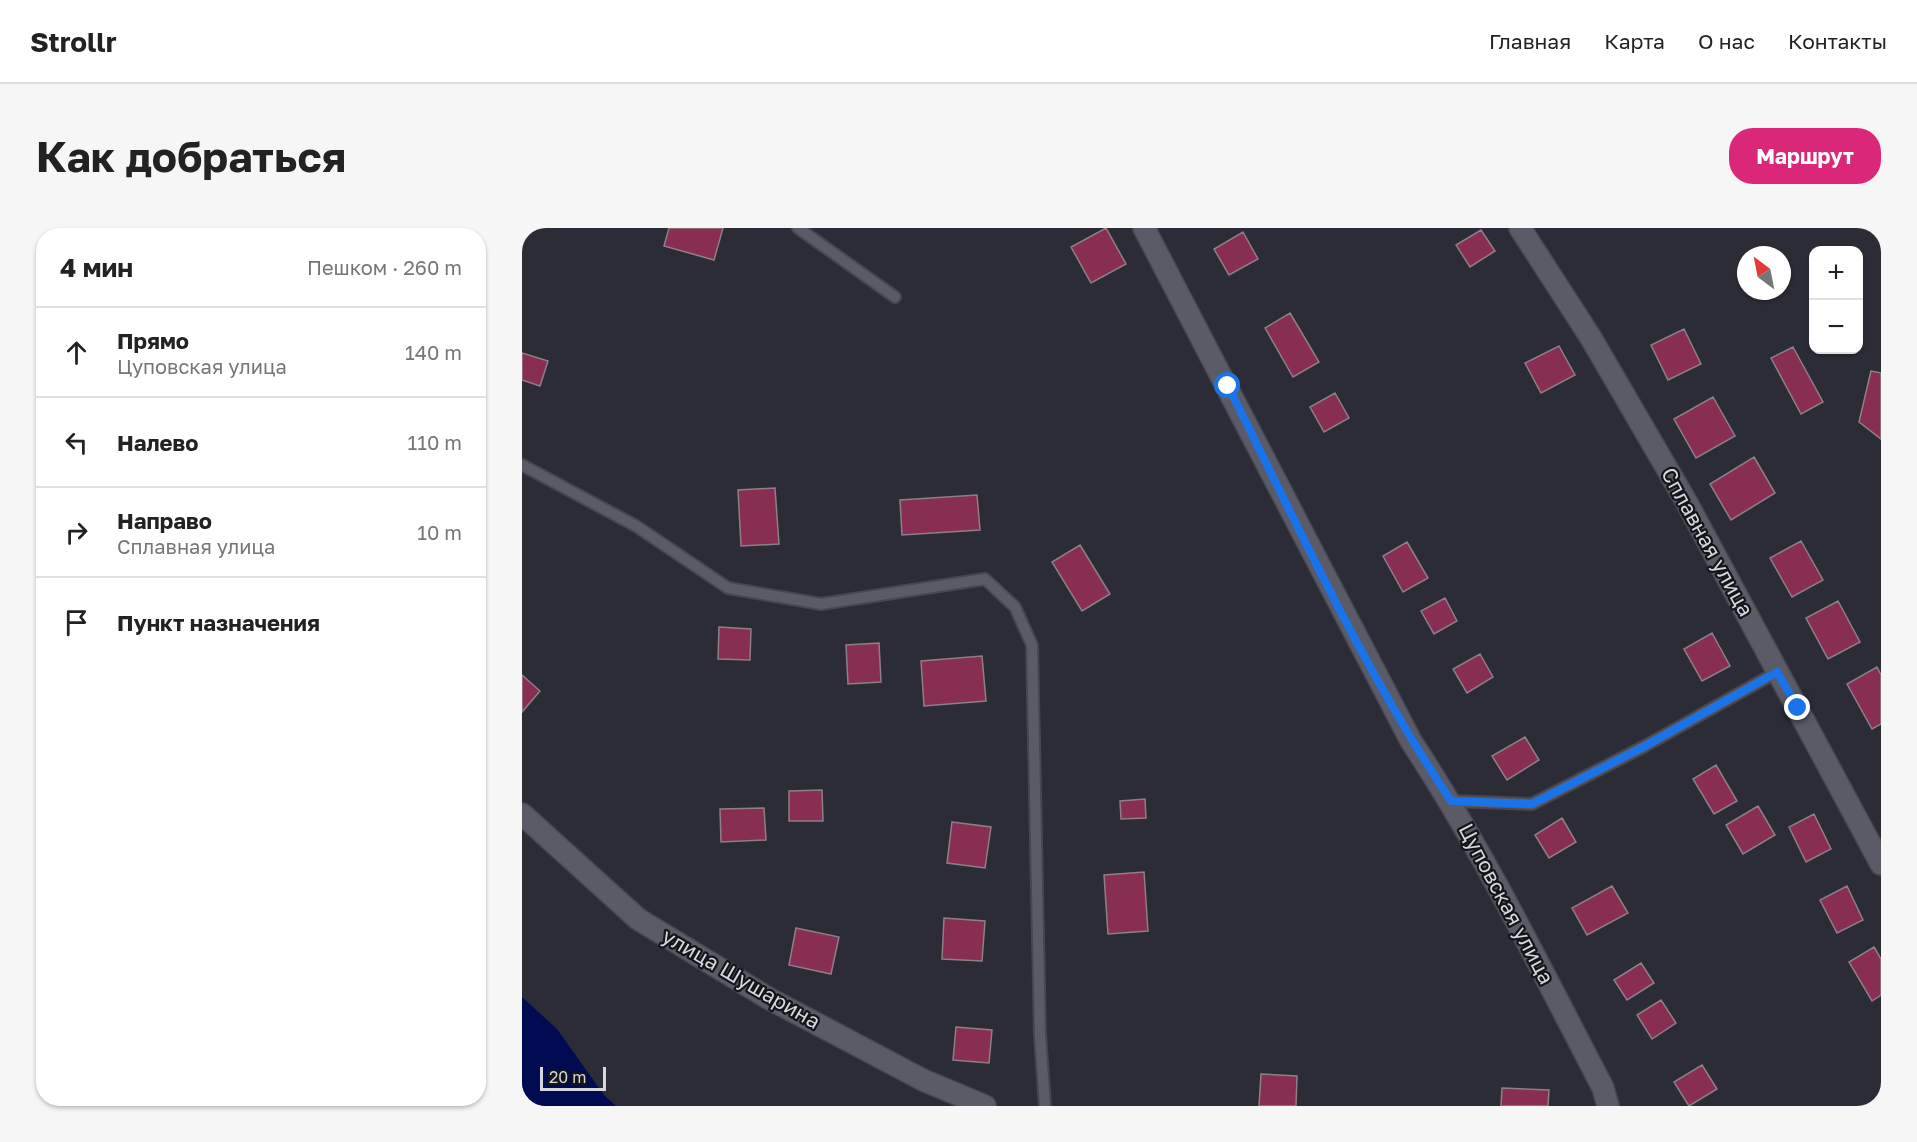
<!DOCTYPE html>
<html lang="ru">
<head>
<meta charset="utf-8">
<style>
	:root { --surface:#fff; --page:#f6f6f6; --text:#222; --muted:#767676; --line:#e0e0e0; --accent:#db2777 }
	body { margin:0; font-family:"Golos Text",sans-serif; background:var(--page); color:var(--text) }
	.controls { position:absolute; right:18px; top:18px; display:grid; overflow:hidden; border-radius:12px; box-shadow:0 2px 4px #0004 }
	.controls button { width:54px; height:54px; display:grid; place-items:center; padding:0; border:0; border-bottom:2px solid var(--line); background:var(--surface); color:var(--text); font:30px sans-serif }
	.compass { position:absolute; left:1215px; top:18px; width:54px; height:54px; border-radius:50%; background:var(--surface); box-shadow:0 2px 4px #0004; rotate:328deg }
	.scale { position:absolute; left:18px; bottom:15px; width:66px; box-sizing:border-box; padding-left:6px; border:3px solid #d6d7dd; border-top:0; font-size:16px; line-height:21px; white-space:nowrap; color:#d6d7dd; -webkit-text-stroke:4px #141519; paint-order:stroke }
	.stop { position:absolute; width:18px; height:18px; margin:-14px; border:4px solid #1a73e8; border-radius:50%; background:#fff }
	.stop.end { background:#1a73e8; border-color:#fff; box-shadow:0 2px 6px #0008 }
	.list { margin:0; padding:0; list-style:none }
	h2 { display:flex; justify-content:space-between; align-items:center; height:78px; margin:0; padding:0 24px; font-size:26px }
	h2 small { font-size:20px; font-weight:400; color:var(--muted) }
	.list li { display:grid; grid-template-columns:39px 1fr auto; gap:18px; align-items:center; box-sizing:border-box; height:90px; padding:0 24px; border-top:2px solid var(--line) }
	.list b { display:block; font-size:22px; white-space:nowrap }
	.list p { margin:0; font-size:20px; white-space:nowrap; color:var(--muted) }
	.list em { font-size:20px; font-style:normal; color:var(--muted) }
	.icon { flex:none; width:33px; height:33px; fill:none; stroke:currentColor; stroke-width:2; stroke-linecap:round; stroke-linejoin:round }
	.map { position:relative; flex:none; width:1359px; height:878px; overflow:hidden; border-radius:24px }
	header { display:flex; align-items:center; gap:36px; box-sizing:border-box; height:84px; padding:0 30px; background:var(--surface); border-bottom:2px solid var(--line) }
	header strong { font-size:28px }
	nav { display:flex; gap:33px; margin-inline-start:auto; font-size:21px }
	.intro { display:flex; align-items:center; justify-content:space-between; box-sizing:border-box; height:144px; padding:0 36px }
	h1 { margin:0; font-size:42px }
	.button { padding:15px 27px; border-radius:24px; background:var(--accent); color:#fff; font-size:21px; font-weight:700 }
	main { display:flex; gap:36px; padding:0 36px }
	aside { flex:1; background:var(--surface); border-radius:24px; box-shadow:0 2px 4px #0004 }
	.map>svg:first-child { display:block }
	.water { fill:#000b52 }
	.building { fill:#882e53; stroke:#8d8084; stroke-width:1.5 }
	.lines { fill:none; stroke-linecap:round; stroke-linejoin:round }
	.lane-casing { stroke:#46474f; stroke-width:14 }
	.street-casing { stroke:#46474f; stroke-width:24 }
	.lane { stroke:#5a5b66; stroke-width:10 }
	.street { stroke:#5a5b66; stroke-width:21 }
	.route { stroke:#1a73e8; stroke-width:8 }
	.labels { text-anchor:middle; stroke-width:4.5; stroke-linejoin:round; paint-order:stroke }
	.street-label { font-size:21px; fill:#d6d7dd; stroke:#141519 }
</style>
</head>
<body>
<header>
<strong>Strollr</strong>
<nav><a>Главная</a><a>Карта</a><a>О нас</a><a>Контакты</a></nav>
</header>
<div class="intro"><h1>Как добраться</h1><a class="button">Маршрут</a></div>
<main>
<aside>
<h2>4 мин<small>Пешком · 260 m</small></h2>
<ul class="list">
<li><svg class="icon" aria-label="ahead" viewBox="0 0 24 24"><path d="M12 20V5M6 11l6-6 6 6"/></svg><div><b>Прямо</b><p>Цуповская улица</p></div><em>140 m</em></li>
<li><svg class="icon" aria-label="left" viewBox="0 0 24 24"><path d="M17 20v-9H6M10 6l-5 5 5 5"/></svg><div><b>Налево</b></div><em>110 m</em></li>
<li><svg class="icon" aria-label="right" viewBox="0 0 24 24"><path d="M7 20v-9h11M14 6l5 5-5 5"/></svg><div><b>Направо</b><p>Сплавная улица</p></div><em>10 m</em></li>
<li><svg class="icon" aria-label="arrive" viewBox="0 0 24 24"><path d="M6 21V4h12l-3 4 3 4H6"/></svg><div><b>Пункт назначения</b></div></li>
</ul>
</aside>
<div class="map">
<svg width="1359" height="878" viewBox="0 0 1359 878">
	<rect width="100%" height="100%" fill="#2b2c36"/>
	<!-- water -->
	<path class="water" d="M0 769 35 801 82 867 94 878H11L0 865Z"/>
	<!-- building -->
	<path class="building" d="M147 0H201L192 32 142 18Z
		M584 0 604 36 569 55 549 19Z
		M959 2 973 23 948 39 934 17Z
		M721 4 736 31 707 47 692 21Z
		M768 85 797 134 771 149 743 100Z
		M1162 101 1179 136 1146 152 1129 117Z
		M1037 118 1053 147 1019 165 1003 135Z
		M1271 119 1301 174 1279 186 1249 130Z
		M0 125 26 133 18 158 0 152Z
		M1349 143 1359 145V211L1337 194Z
		M813 165 827 190 802 204 788 179Z
		M1191 169 1213 208 1174 230 1152 191Z
		M1232 229 1253 265 1209 292 1188 256Z
		M253 260 257 316 219 318 216 262Z
		M455 267 458 302 380 307 378 272Z
		M1279 313 1301 352 1270 369 1248 330Z
		M885 314 906 350 881 364 861 328Z
		M558 317 588 366 560 383 530 334Z
		M923 370 935 393 912 406 899 383Z
		M1316 373 1338 414 1306 431 1284 390Z
		M197 399 229 401 228 432 196 431Z
		M1190 405 1208 438 1180 453 1162 421Z
		M357 415 359 454 326 456 324 417Z
		M958 426 971 449 945 465 931 441Z
		M460 428 464 473 402 478 399 433Z
		M1355 439 1359 447V496L1350 501 1325 456Z
		M0 447 18 463 0 484Z
		M1003 509 1017 532 985 552 970 528Z
		M1194 537 1215 573 1192 586 1171 551Z
		M300 562 301 593H267V563Z
		M623 571 624 590 599 591 598 573Z
		M1236 578 1253 607 1221 626 1204 597Z
		M242 580 244 612 199 614 198 581Z
		M1292 586 1309 621 1284 634 1267 599Z
		M1040 590 1054 614 1027 630 1013 607Z
		M430 594 469 599 463 640 425 635Z
		M622 644 626 703 586 706 582 647Z
		M1090 658 1106 685 1065 707 1050 680Z
		M1325 658 1341 692 1315 705 1298 672Z
		M422 690 463 693 460 733 420 731Z
		M274 700 317 709 309 746 267 737Z
		M1352 719 1359 731V767L1350 773 1327 734Z
		M1119 735 1132 755 1105 772 1092 752Z
		M1139 772 1154 795 1130 811 1115 787Z
		M434 799 470 802 467 835 431 832Z
		M1180 837 1195 861 1167 878 1152 854Z
		M739 846 775 848 774 878H737Z
		M980 860 1027 862 1026 878H979Z"/>
	<g class="lines">
		<defs>
			<path id="lane" d="M276 0 373 69
				M0 237 114 298 206 360 299 376 463 351 493 379 510 417 518 807 523 878
				M929 573 1010 576 1123 518 1255 444"/>
			<path id="street" d="M622 0 889 513C962 624 1020 743 1081 860L1086 878
				M998 0 1069 110 1165 275 1359 636
				M0 586 116 691 246 770 401 852 463 878"/>
		</defs>
		<!-- lane casing -->
		<use href="#lane" class="lane-casing"/>
		<!-- street casing -->
		<use href="#street" class="street-casing"/>
		<!-- lane -->
		<use href="#lane" class="lane"/>
		<!-- street -->
		<use href="#street" class="street"/>
	</g>
	<g class="lines">
		<!-- route -->
		<path class="route" d="M706 158C776 298 842 443 929 573L1010 576 1123 518 1255 444 1276 480"/>
	</g>
	<g class="labels">
		<!-- street labels -->
		<g class="street-label">
			<text transform="translate(1185 314) rotate(61)" y="7">Сплавная улица</text>
			<text transform="translate(984 676) rotate(62)" y="7">Цуповская улица</text>
			<text transform="translate(219 751) rotate(30)" y="7">улица Шушарина</text>
		</g>
	</g>
</svg>
<div class="controls">
<button>+</button>
<button>−</button>
</div>
<svg class="compass" viewBox="-18 -18 36 36"><path d="M0-13l5 13h-10z" fill="#e53935"/><path d="M0 13l5-13h-10z" fill="#767676"/></svg>
<div class="scale">20 m</div>
<div class="stop" style="left:706px;top:158px"></div>
<div class="stop end" style="left:1276px;top:480px"></div>
</div>
</main>
</body>
</html>
